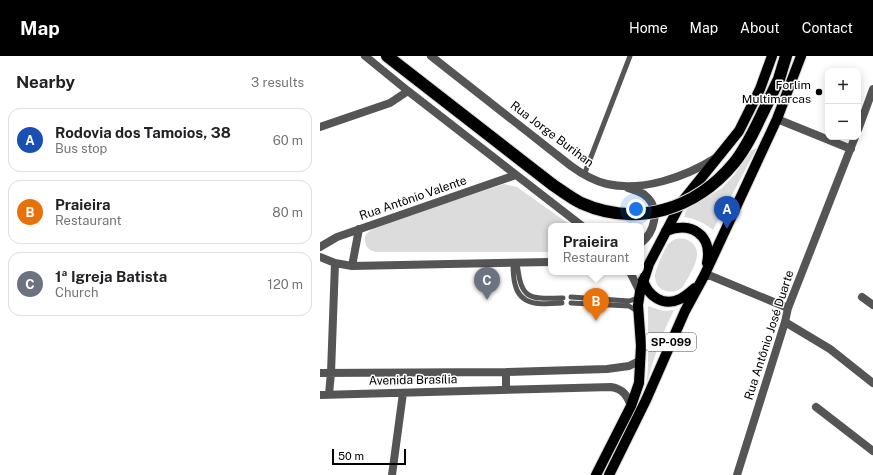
<!DOCTYPE html>
<html lang="en">
<head>
<meta charset="utf-8">
<style>
	:root { --surface:#fff; --page:#f6f6f6; --text:#202124; --muted:#757577; --line:#e0e0e0; --accent:#000 }
	body { margin:0; font-family:"Public Sans",sans-serif; background:var(--page); color:var(--text) }
	.controls { position:absolute; right:12px; top:12px; display:grid; overflow:hidden; border-radius:8px; box-shadow:0 2px 10px #0003 }
	.controls button { width:36px; height:36px; display:grid; place-items:center; padding:0; border:0; border-bottom:1px solid var(--line); background:var(--surface); color:var(--text); font:20px sans-serif }
	.scale { position:absolute; left:12px; bottom:10px; width:74px; box-sizing:border-box; padding-left:4px; border:2px solid #000; border-top:0; font-size:11px; line-height:14px; white-space:nowrap; color:#000; -webkit-text-stroke:3px #fff; paint-order:stroke }
	.you { position:absolute; left:316px; top:153px; width:14px; height:14px; margin:-10px; border:3px solid #fff; border-radius:50%; background:#1a73e8; box-shadow:0 0 0 6px #1a73e833 }
	.badge { display:grid; place-items:center; width:26px; height:26px; border-radius:50%; background:var(--accent); color:#fff; font-size:13px; font-weight:700 }
	.pin { position:absolute; translate:-50% -33px; filter:drop-shadow(0 1px 2px #0008) }
	.pin::after { content:''; position:absolute; top:21px; width:14px; height:12px; background:inherit; clip-path:polygon(0 0,100% 0,50% 100%) }
	.popup { position:absolute; left:228px; top:167px; width:96px; height:52px; box-sizing:border-box; display:grid; place-content:center; border-radius:8px; background:var(--surface); filter:drop-shadow(0 1px 3px #0005); font-size:13px; white-space:nowrap; color:var(--muted) }
	.popup b { font-size:15px; color:var(--text) }
	.popup::after { content:''; position:absolute; left:50%; top:100%; margin-left:-8px; border:8px solid transparent; border-top-color:var(--surface) }
	.list { margin:0; padding:0; list-style:none }
	h2 { display:flex; justify-content:space-between; align-items:center; height:52px; margin:0; padding:0 16px; font-size:17px }
	h2 small { font-size:13px; font-weight:400; color:var(--muted) }
	.list li { display:grid; grid-template-columns:26px 1fr auto; gap:12px; align-items:center; box-sizing:border-box; height:64px; margin:0 8px 8px; padding:0 8px; border:1px solid var(--line); border-radius:12px }
	.list b { display:block; font-size:15px; white-space:nowrap }
	.list p { margin:0; font-size:13px; white-space:nowrap; color:var(--muted) }
	.list em { font-size:13px; font-style:normal; color:var(--muted) }
	.map { position:relative; flex:none; width:553px; height:419px; overflow:hidden }
	header { display:flex; align-items:center; gap:24px; box-sizing:border-box; height:56px; padding:0 20px; background:var(--accent); color:#fff }
	header strong { font-size:19px }
	nav { display:flex; gap:22px; margin-inline-start:auto; font-size:14px }
	main { display:flex }
	aside { flex:1; background:var(--surface) }
	.map>svg:first-child { display:block }
	.green { fill:#dcdcdc }
	.lines { fill:none; stroke-linecap:round; stroke-linejoin:round }
	.primary-casing { stroke:#dbdbdb; stroke-width:12 }
	.highway-casing { stroke:#dbdbdb; stroke-width:14 }
	.lane { stroke:#555; stroke-width:5 }
	.street { stroke:#555; stroke-width:8 }
	.primary { stroke:#000; stroke-width:10 }
	.highway { stroke:#000; stroke-width:12 }
	.highway-bridge-casing { stroke:#dbdbdb; stroke-width:14; stroke-linecap:butt }
	.highway-bridge { stroke:#000; stroke-width:12 }
	.poi-dot { fill:#000; stroke:#fff; stroke-width:1.5 }
	.labels { text-anchor:middle; stroke-width:3; stroke-linejoin:round; paint-order:stroke }
	.shield { fill:#fff; stroke:#4c4c4c; stroke-width:1 }
	.shield-label { font-size:11px; font-weight:bold; fill:#000 }
	.poi-label { font-size:12px; fill:#000; stroke:#fff; text-anchor:end }
	.street-label { font-size:12px; fill:#000; stroke:#fff }
</style>
</head>
<body>
<header>
<strong>Map</strong>
<nav><a>Home</a><a>Map</a><a>About</a><a>Contact</a></nav>
</header>
<main>
<aside>
<h2>Nearby<small>3 results</small></h2>
<ul class="list">
<li><span class="badge" style="background:#1a4fb4">A</span><div><b>Rodovia dos Tamoios, 38</b><p>Bus stop</p></div><em>60 m</em></li>
<li><span class="badge" style="background:#e8710a">B</span><div><b>Praieira</b><p>Restaurant</p></div><em>80 m</em></li>
<li><span class="badge" style="background:#6b7280">C</span><div><b>1ª Igreja Batista</b><p>Church</p></div><em>120 m</em></li>
</ul>
</aside>
<div class="map">
<svg width="553" height="419" viewBox="0 0 553 419">
	<rect width="100%" height="100%" fill="#fff"/>
	<!-- green -->
	<path class="green" d="M437 92 393 174C383 166 376 163 364 161L367 153 402 132 415 118 432 94Z
		M184 128 197 131 252 170H231V196H56C46 194 43 186 46 178L55 171Z
		M356 183C361 182 366 182 371 186 386 197 369 219 363 231 353 240 336 236 335 221 335 214 344 194 348 188 350 186 353 184 356 183Z
		M328 250 343 255 354 254 340 284 326 329 328 312Z"/>
	<g class="lines">
		<defs>
			<path id="primary" d="M346 175C371 165 393 179 387 207
				M323 224C328 240 343 251 360 243 366 240 370 236 375 232
				M276 419 311 350 319 327 321 290 318 249 320 236 329 208 361 147 419 75 440 33 452 0
				M289 419 326 344 365 255 384 220 457 63 481 0"/>
			<path id="highway" d="M67 0 233 129
				M447 48 459 23 466 0"/>
		</defs>
		<!-- primary casing -->
		<use href="#primary" class="primary-casing"/>
		<!-- highway casing -->
		<use href="#highway" class="highway-casing"/>
		<!-- lane -->
		<path class="lane" d="M264 119 310 0
			M193 206C193 213 193 221 195 228 200 252 225 248 242 247
			M197 206C201 244 208 243 243 242
			M251 241 309 245 315 243 319 241
			M251 247 309 250 317 255"/>
		<!-- street -->
		<path class="street" d="M45 0 88 35 262 170
			M111 0 251 110C262 118 274 125 287 128 322 136 365 121 394 103
			M457 63 531 93
			M0 71 70 47 88 35
			M538 74 553 33
			M308 132C315 134 323 136 328 142 340 155 334 177 321 187
			M0 191 17 181 196 119
			M0 201 15 207 32 210 231 206
			M32 210 39 173
			M310 216 320 236
			M384 220H391L468 252
			M542 241 553 249
			M465 266 510 293 553 327
			M186 316V334
			M0 317 186 316 287 313 309 310 317 306 321 303
			M9 338 11 317 15 207
			M0 339 291 331C303 333 307 339 311 350
			M496 351 553 395
			M72 419 83 337
			M417 419 465 266 468 252 535 81"/>
		<!-- primary -->
		<use href="#primary" class="primary"/>
		<!-- highway -->
		<use href="#highway" class="highway"/>
		<defs>
			<path id="highway-bridge" d="M233 129C242 135 251 142 261 147 317 172 376 153 414 107 428 90 437 68 447 48"/>
		</defs>
		<!-- highway-bridge casing -->
		<use href="#highway-bridge" class="highway-bridge-casing"/>
		<!-- highway-bridge -->
		<use href="#highway-bridge" class="highway-bridge"/>
	</g>
	<!-- markers -->
	<circle class="poi-dot" cx="499" cy="36" r="4"/>
	<g class="labels">
		<!-- shield labels -->
		<rect class="shield" x="326" y="277" width="50" height="18" rx="3"/>
		<g class="shield-label">
			<text x="351" y="290">SP-099</text>
		</g>
		<!-- poi labels -->
		<g class="poi-label">
			<text x="491" y="33">Forlim<tspan x="491" dy="14">Multimarcas</tspan></text>
		</g>
		<!-- street labels -->
		<g class="street-label">
			<text transform="translate(232 78) rotate(37)" y="4">Rua Jorge Burihan</text>
			<text transform="translate(93 142) rotate(-19)" y="4">Rua Antônio Valente</text>
			<text transform="translate(449 279) rotate(-72)" y="4">Rua Antônio José Duarte</text>
			<text transform="translate(93 324) rotate(-1)" y="4">Avenida Brasília</text>
		</g>
	</g>
</svg>
<div class="controls">
<button>+</button>
<button>−</button>
</div>
<div class="scale">50 m</div>
<div class="you"></div>
<div class="pin badge" style="left:407px;top:173px;background:#1a4fb4">A</div>
<div class="pin badge" style="left:276px;top:265px;background:#e8710a">B</div>
<div class="popup"><b>Praieira</b>Restaurant</div>
<div class="pin badge" style="left:167px;top:244px;background:#6b7280">C</div>
</div>
</main>
</body>
</html>
